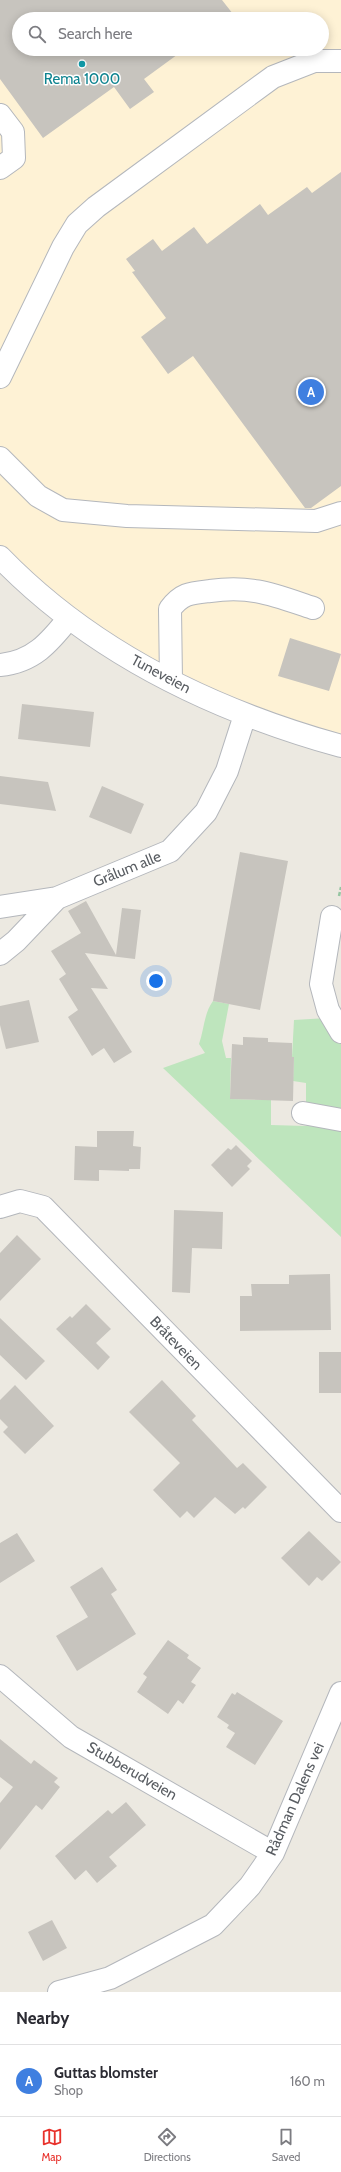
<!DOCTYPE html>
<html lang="en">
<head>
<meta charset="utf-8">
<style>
	:root { --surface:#fff; --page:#f7f7f7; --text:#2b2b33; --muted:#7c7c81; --line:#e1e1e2; --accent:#e8312b }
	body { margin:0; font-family:Cabin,sans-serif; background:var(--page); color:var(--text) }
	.you { position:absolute; left:156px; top:981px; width:14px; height:14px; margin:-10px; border:3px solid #fff; border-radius:50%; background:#1a73e8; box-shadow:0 0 0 6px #1a73e833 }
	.badge { display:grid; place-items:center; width:26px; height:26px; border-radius:50%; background:var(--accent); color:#fff; font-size:13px; font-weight:700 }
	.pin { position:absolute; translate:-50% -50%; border:2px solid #fff; box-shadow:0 1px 4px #0006 }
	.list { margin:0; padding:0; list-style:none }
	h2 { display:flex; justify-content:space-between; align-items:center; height:52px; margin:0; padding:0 16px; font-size:17px }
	h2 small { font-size:13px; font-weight:400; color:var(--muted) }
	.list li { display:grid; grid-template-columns:26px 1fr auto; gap:12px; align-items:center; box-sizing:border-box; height:72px; padding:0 16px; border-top:1px solid var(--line) }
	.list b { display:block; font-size:15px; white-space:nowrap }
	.list p { margin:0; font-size:13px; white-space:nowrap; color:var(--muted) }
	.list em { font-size:13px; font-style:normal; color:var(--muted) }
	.icon { flex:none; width:22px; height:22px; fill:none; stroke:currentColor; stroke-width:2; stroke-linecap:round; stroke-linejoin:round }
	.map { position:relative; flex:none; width:341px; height:1992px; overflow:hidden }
	.search { position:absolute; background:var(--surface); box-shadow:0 2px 10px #0003; left:12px; right:12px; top:12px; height:44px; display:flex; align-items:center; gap:10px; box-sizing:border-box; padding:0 14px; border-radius:22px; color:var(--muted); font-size:15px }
	.sheet { height:124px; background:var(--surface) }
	nav { display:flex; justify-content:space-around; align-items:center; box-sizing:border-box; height:56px; border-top:1px solid var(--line); background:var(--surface); font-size:11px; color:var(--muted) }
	nav a { display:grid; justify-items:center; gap:2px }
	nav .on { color:var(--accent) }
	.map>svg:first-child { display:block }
	.commercial { fill:#fef2d5; fill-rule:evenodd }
	.green { fill:#bee5bd }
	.building { fill:#c7c4be }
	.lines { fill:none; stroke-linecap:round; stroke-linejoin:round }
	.minor-casing { stroke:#b4b7bc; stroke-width:24 }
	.path { stroke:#96c5a2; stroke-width:2.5; stroke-dasharray:4 2; stroke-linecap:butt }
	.minor { stroke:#fff; stroke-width:22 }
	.culture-dot { fill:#0f9aa8; stroke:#fff; stroke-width:1.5 }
	.labels { text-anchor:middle; stroke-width:3; stroke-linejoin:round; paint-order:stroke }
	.culture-label { font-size:15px; fill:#0d838f; stroke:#fff }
	.street-label { font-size:15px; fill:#595d62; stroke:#fff }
</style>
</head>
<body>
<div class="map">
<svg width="341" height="1992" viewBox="0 0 341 1992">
	<rect width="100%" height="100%" fill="#ece9e1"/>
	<!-- commercial -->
	<path class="commercial" d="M0 0H341V746L245 715 69 618 0 557ZM19 19H322V49H19Z"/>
	<!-- green -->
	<path class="green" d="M213 1001 229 1004 222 1041 226 1058H231L230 1099 271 1100V1125L341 1127V1237L163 1068 205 1053 199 1044C204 1030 204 1013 213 1001Z
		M327 1018 341 1040V1112L306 1105V1083L293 1081 294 1058 292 1057 294 1020Z"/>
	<!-- building -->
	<path class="building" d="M0 0H222L233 14 226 19H19V49H185L144 79 154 92 130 109 114 87 43 138 0 79Z
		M341 172V486L311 508H305L193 356 168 374 141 337 166 318 132 272 135 271 126 259 153 239 162 251 194 227 207 244 260 204 268 215 307 187 312 193Z
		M290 638 341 654 329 691 278 676Z
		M22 704 94 712 90 747 18 739Z
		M0 776 48 782 56 811 0 804Z
		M102 786 144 804 131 834 89 817Z
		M240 852 288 861 260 1010 213 1001Z
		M86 901 116 955 122 908 141 910 135 959 85 953 108 989 91 988 132 1052 114 1063 104 1048 92 1056 68 1017 78 1010 59 979 66 974 51 951 81 933 68 911Z
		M29 1000 39 1042 6 1049 0 1025V1006Z
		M243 1037 268 1038V1042L292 1043V1057H294L293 1101 230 1099 232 1044 243 1045Z
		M97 1131H134L133 1146 141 1147 140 1169H129V1171L99 1170V1181L74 1180 75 1146 97 1147Z
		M236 1145 252 1161 247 1166 250 1169 232 1187 211 1165 228 1148 231 1150Z
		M174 1210 223 1212 222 1249 192 1248 190 1293 172 1292Z
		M17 1235 41 1259 0 1301V1253Z
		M330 1274 331 1330 240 1331V1296H252L251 1284H289V1275Z
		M86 1304 111 1329 96 1343 110 1357 98 1370 56 1329 70 1316 72 1318Z
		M0 1318 45 1361 26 1380 0 1355Z
		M319 1352H341V1393H319Z
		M162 1380 196 1416 192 1420 237 1468 243 1463 267 1487 245 1509 243 1507 235 1514 215 1497 194 1518 187 1511 180 1518 153 1490 180 1463 129 1412Z
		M15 1385 54 1426 25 1454 3 1432 8 1427 0 1419V1400Z
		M309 1531 341 1562 322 1581 317 1577 309 1586 281 1558Z
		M17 1533 35 1561 0 1583V1543Z
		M102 1567 117 1590 111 1594 136 1634 77 1671 56 1636 88 1617 70 1587Z
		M168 1640 189 1655 187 1658 201 1668 191 1682 196 1685 183 1704 178 1700 168 1714 137 1692 147 1677 143 1674Z
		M237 1692 283 1721 255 1765 226 1747 235 1733 227 1728 229 1725 217 1717 232 1693 235 1695Z
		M0 1739 31 1764 34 1760 58 1778 54 1782 60 1787 42 1810 36 1805 0 1850V1803L13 1787 0 1777Z
		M126 1802 146 1825 109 1857 117 1866 97 1883 86 1870 75 1880 55 1856 108 1810 112 1814Z
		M52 1920 67 1948 43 1961 28 1932Z"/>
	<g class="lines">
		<defs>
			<path id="minor" d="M0 115 13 132 14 158 0 168
				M0 377 63 247 77 224 96 207 273 77 314 61H341
				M0 458 38 496 63 510 127 516 316 521 341 513
				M0 557C92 652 215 711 341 746
				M0 665C33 662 49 643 69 618
				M171 681 170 609C182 593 191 593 210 591 252 585 274 595 313 608
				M0 907 57 898
				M332 917 321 984 328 1010 341 1032
				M0 954 16 941 57 898 170 851 206 812 227 771 245 715
				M303 1113 341 1120
				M0 1207 20 1201 43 1207 341 1511
				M0 1676 71 1737 273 1853
				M59 1992 110 1978 213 1925 250 1886 273 1853 341 1693"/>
		</defs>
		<!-- minor casing -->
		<use href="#minor" class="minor-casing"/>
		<!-- path -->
		<path class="path" d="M339 896 341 887"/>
		<!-- minor -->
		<use href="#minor" class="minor"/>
	</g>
	<!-- markers -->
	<circle class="culture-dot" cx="82" cy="64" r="4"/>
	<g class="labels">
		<!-- culture labels -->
		<g class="culture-label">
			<text x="82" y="84">Rema 1000</text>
		</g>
		<!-- street labels -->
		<g class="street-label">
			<text transform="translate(161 674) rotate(28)" y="5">Tuneveien</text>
			<text transform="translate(127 869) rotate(-22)" y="5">Grålum alle</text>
			<text transform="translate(176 1343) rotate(46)" y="5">Bråteveien</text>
			<text transform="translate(132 1771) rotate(30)" y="5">Stubberudveien</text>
			<text transform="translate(295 1799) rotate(-66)" y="5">Rådman Dalens vei</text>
		</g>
	</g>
</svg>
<div class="you"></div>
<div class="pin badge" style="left:311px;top:392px;background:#3f7fe0">A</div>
<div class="search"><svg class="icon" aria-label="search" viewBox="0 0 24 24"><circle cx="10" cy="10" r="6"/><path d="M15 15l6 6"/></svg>Search here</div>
</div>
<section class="sheet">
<h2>Nearby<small></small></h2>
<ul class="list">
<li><span class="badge" style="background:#3f7fe0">A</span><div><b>Guttas blomster</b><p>Shop</p></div><em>160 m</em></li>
</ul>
</section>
<nav>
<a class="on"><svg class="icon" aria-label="map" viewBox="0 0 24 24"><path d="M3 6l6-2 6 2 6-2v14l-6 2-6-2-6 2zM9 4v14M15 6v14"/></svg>Map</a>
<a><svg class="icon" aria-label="directions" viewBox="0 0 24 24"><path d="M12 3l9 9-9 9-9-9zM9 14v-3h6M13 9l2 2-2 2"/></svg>Directions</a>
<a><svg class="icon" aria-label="saved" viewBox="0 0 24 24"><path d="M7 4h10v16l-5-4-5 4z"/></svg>Saved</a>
</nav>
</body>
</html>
